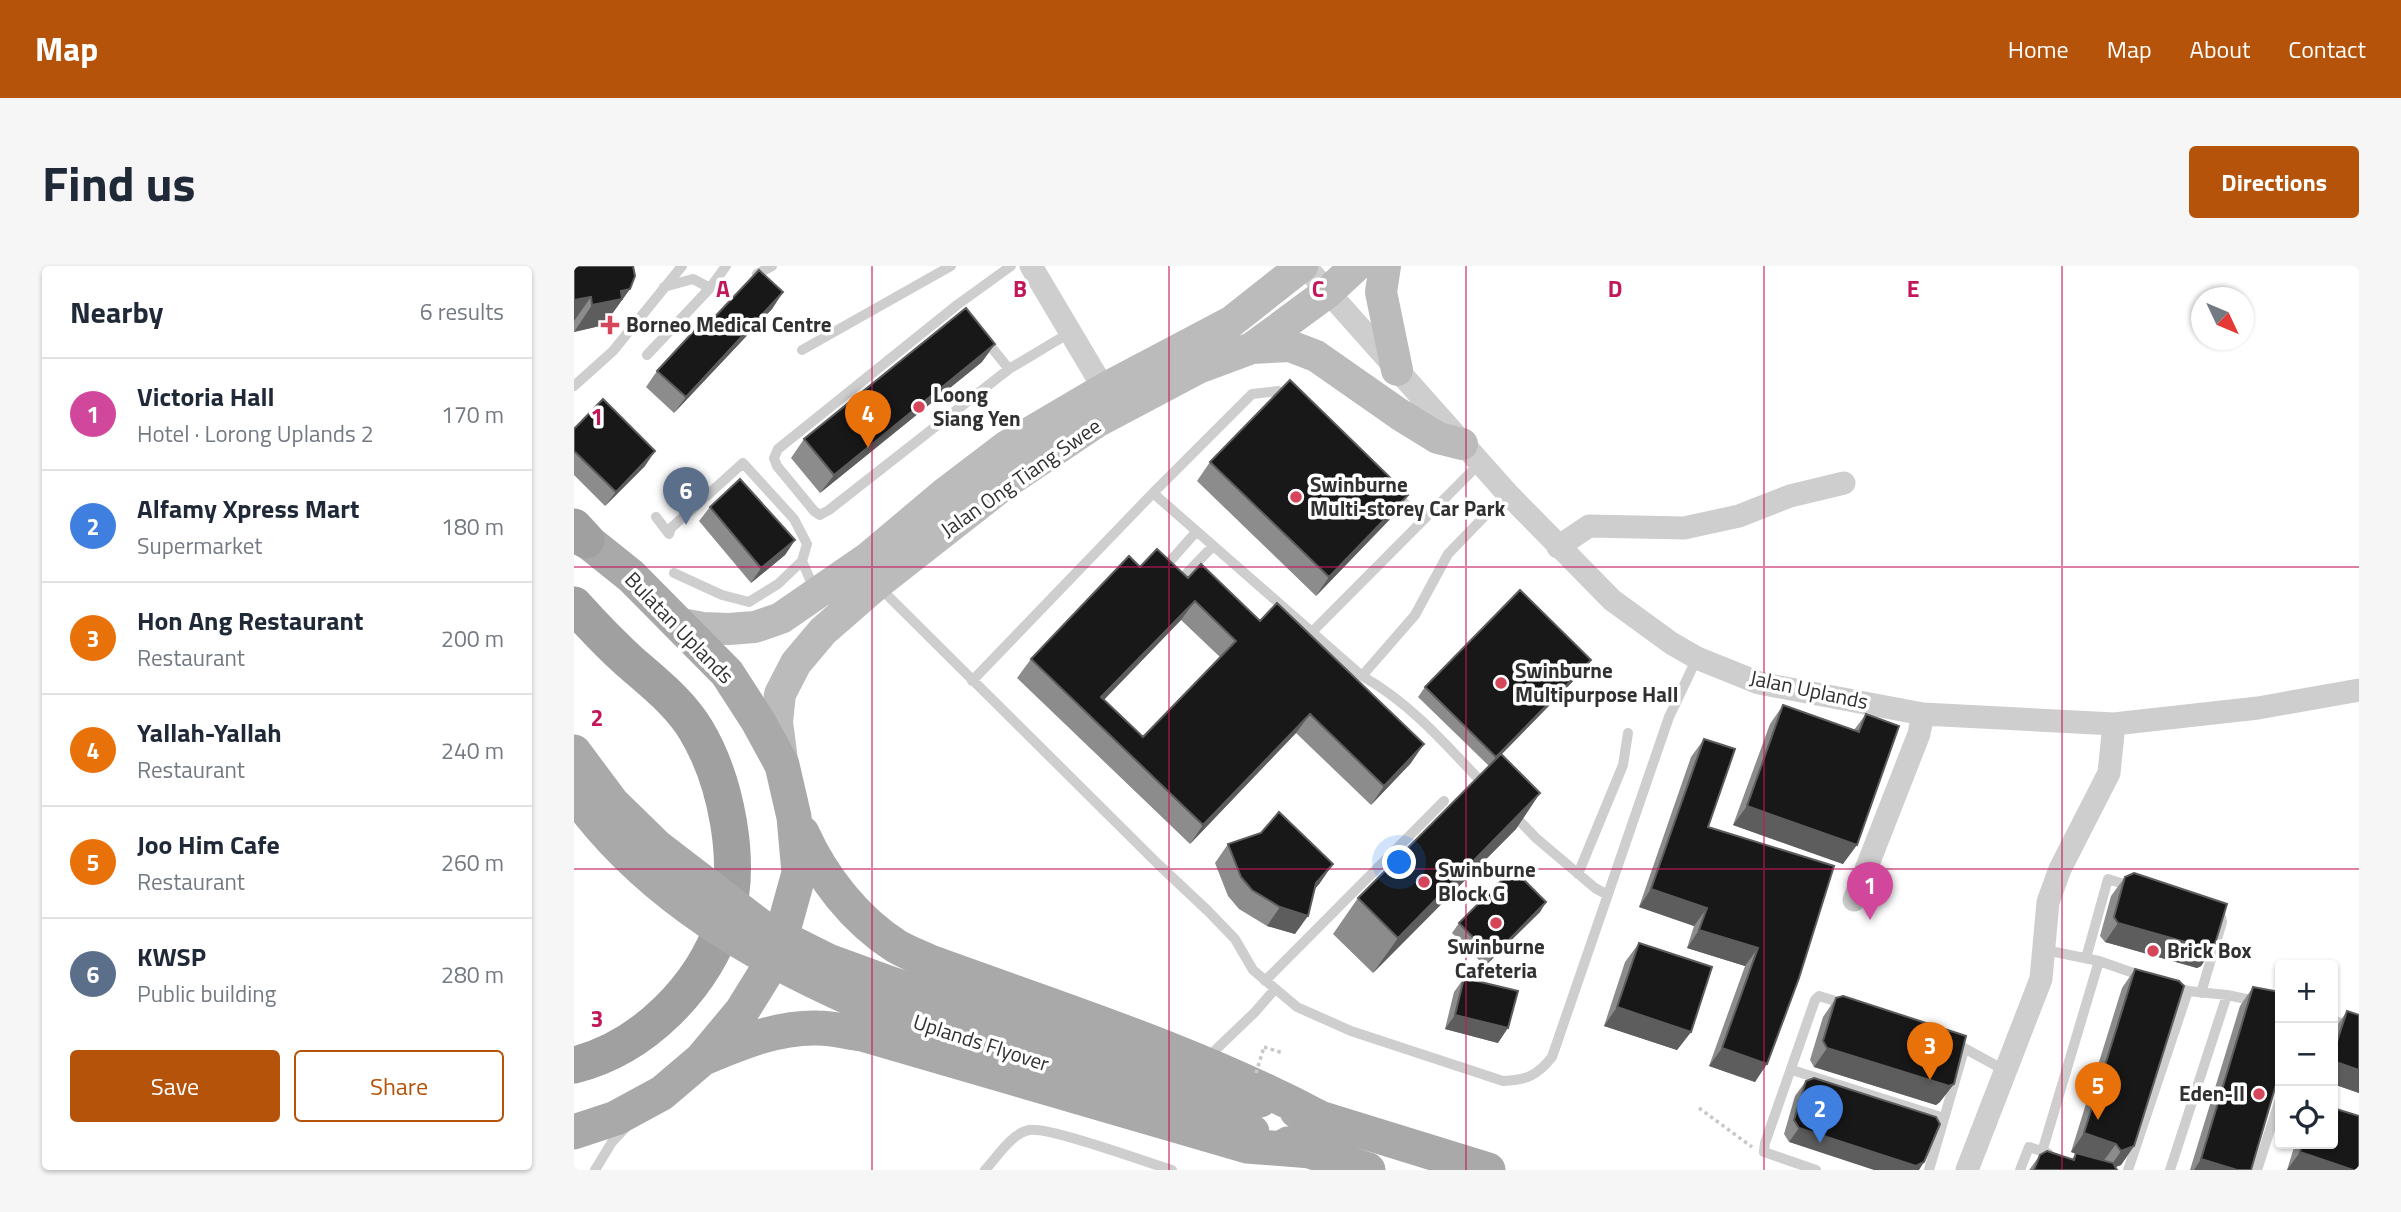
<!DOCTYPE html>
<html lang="en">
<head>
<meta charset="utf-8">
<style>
	:root { --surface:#fff; --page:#f6f6f7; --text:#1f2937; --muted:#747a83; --line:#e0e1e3; --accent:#b45309 }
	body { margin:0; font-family:"Titillium Web",sans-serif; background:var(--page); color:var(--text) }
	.controls { position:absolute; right:21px; bottom:21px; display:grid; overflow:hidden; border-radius:7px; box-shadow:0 2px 5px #0004 }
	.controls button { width:63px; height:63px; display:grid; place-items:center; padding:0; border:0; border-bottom:2px solid var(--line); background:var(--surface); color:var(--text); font:35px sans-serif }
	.compass { position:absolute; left:1617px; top:21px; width:63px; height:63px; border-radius:50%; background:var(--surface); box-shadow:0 2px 5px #0004; rotate:134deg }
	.you { position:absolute; left:826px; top:597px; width:24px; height:24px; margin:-18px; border:5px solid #fff; border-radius:50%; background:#1a73e8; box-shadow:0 0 0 10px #1a73e833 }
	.badge { display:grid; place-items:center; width:46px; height:46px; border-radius:50%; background:var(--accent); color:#fff; font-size:23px; font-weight:700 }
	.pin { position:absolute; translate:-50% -58px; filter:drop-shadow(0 2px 4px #0008) }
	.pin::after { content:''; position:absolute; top:37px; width:24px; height:21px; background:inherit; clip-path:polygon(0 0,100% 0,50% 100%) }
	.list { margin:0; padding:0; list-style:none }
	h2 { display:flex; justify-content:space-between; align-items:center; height:91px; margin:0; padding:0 28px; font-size:30px }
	h2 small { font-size:23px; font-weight:400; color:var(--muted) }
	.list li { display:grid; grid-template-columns:46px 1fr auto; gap:21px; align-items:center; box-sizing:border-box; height:112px; padding:0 28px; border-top:2px solid var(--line) }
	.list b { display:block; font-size:26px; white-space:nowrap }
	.list p { margin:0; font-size:23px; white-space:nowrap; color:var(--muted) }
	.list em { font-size:23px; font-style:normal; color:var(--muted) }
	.actions { display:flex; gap:14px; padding:21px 28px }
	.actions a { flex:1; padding:16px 0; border:2px solid var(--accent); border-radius:7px; text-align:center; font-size:24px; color:var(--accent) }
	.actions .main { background:var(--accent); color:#fff }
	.icon { flex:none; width:38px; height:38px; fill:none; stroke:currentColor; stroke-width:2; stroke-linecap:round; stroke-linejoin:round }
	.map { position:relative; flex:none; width:1785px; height:904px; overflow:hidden; border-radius:7px }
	header { display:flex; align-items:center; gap:42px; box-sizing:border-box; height:98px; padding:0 35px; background:var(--accent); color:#fff }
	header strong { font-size:33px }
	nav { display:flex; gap:38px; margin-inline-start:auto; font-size:24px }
	.intro { display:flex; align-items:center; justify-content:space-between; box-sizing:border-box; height:168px; padding:0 42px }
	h1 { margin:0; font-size:49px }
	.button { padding:18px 32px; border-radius:7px; background:var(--accent); color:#fff; font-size:24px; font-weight:700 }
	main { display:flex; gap:42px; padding:0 42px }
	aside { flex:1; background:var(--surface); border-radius:7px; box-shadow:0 2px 5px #0004 }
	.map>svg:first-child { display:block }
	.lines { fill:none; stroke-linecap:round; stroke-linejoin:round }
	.path { stroke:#c8c8c8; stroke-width:3.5; stroke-dasharray:3.5 3.5; stroke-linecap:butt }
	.service { stroke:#cecece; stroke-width:10 }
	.minor { stroke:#cecece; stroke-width:23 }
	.secondary { stroke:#bbb; stroke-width:32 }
	.primary { stroke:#a9a9a9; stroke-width:35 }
	.trunk { stroke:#a0a0a0; stroke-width:37 }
	.path-bridge { stroke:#c8c8c8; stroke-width:3.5; stroke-dasharray:3.5 3.5; stroke-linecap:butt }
	.primary-bridge { stroke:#a9a9a9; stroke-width:35 }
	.wall { fill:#8c8c8c; fill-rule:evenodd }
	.shaded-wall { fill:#5d5d5d }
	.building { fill:#181818; stroke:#5d5d5d; stroke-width:2; fill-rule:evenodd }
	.grid { fill:none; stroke:#c2185b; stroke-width:2; stroke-opacity:0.55 }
	.poi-dot { fill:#d5465b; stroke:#fff; stroke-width:2.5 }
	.labels { text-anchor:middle; stroke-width:7; stroke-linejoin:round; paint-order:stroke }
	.poi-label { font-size:21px; font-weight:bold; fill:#313131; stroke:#fff; text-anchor:start }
	.street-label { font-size:21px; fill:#313131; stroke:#fff }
	.grid-label { font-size:23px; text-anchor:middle; font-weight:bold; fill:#c2185b; stroke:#fff; stroke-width:7; stroke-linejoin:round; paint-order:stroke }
</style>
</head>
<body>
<header>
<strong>Map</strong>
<nav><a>Home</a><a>Map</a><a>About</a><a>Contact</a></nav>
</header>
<div class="intro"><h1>Find us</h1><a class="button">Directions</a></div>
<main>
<aside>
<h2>Nearby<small>6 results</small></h2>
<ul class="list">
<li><span class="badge" style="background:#d1479c">1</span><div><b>Victoria Hall</b><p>Hotel · Lorong Uplands 2</p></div><em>170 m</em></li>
<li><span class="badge" style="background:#3f7fe0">2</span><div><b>Alfamy Xpress Mart</b><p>Supermarket</p></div><em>180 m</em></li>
<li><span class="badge" style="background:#e8710a">3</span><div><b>Hon Ang Restaurant</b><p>Restaurant</p></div><em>200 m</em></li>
<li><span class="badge" style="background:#e8710a">4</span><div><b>Yallah-Yallah</b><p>Restaurant</p></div><em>240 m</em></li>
<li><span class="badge" style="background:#e8710a">5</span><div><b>Joo Him Cafe</b><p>Restaurant</p></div><em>260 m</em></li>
<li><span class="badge" style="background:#5c6f8a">6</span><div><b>KWSP</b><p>Public building</p></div><em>280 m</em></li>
</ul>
<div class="actions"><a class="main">Save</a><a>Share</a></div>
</aside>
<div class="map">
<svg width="1785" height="904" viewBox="0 0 1785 904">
	<rect width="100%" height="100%" fill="#fff"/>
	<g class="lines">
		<!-- path -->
		<path class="path" d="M690 781 709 787
			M1125 842 1178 881"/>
		<!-- service -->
		<path class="service" d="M437 0 383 39 204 183 200 192 203 200 240 245 246 249 255 244 435 103 497 66
			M183 8 198 0
			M90 21 119 13 136 22
			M409 71 435 103
			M228 84 377 0
			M73 89 136 22 152 0
			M0 120 39 85 108 0
			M579 227 788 410C838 438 874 481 913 522
			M820 227 848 254
			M82 251 95 268 97 262 169 197 220 253 233 278 228 295 204 318 175 336 148 329 100 307
			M598 293 622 266
			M228 295 241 325
			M613 307 639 280
			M305 321 585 599 634 645 661 673 679 704 723 741 777 765 929 815C952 814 963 810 978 791L1095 451 1123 392
			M737 367 906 197
			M788 410 841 349 874 288 933 227
			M398 415 579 227 678 128 704 125 716 131
			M937 546 962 572 1021 622 1032 628
			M1004 608 1049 499 1054 467
			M1471 684 1525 695 1571 711
			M1512 692 1534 613 1559 621
			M691 715 870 535
			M1596 719 1614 725 1653 729 1706 740
			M1627 727 1648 656 1647 651 1638 646
			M1759 754 1785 764
			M1379 776 1432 805
			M632 793 681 746 701 723
			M1218 804 1370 852
			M1468 886 1525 695
			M21 904 38 876 53 860
			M411 904C423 891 438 867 455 864 477 861 571 896 598 904
			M1242 904 1190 886 1191 877 1241 734 1245 730 1271 738
			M1355 904 1390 784
			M1446 904 1455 881 1474 887
			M1554 904 1614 725
			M1596 904 1653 729
			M1683 904 1706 833"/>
		<!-- minor -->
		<path class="minor" d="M457 0 530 123
			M731 0 933 227 1038 334 1097 377 1123 392 1185 417 1349 448 1540 458 1684 442 1785 424
			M984 281 1015 260 1110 262 1165 250 1216 230 1270 217
			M1280 634 1345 468 1349 448
			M1393 904 1467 713 1474 636 1486 603 1535 507 1540 458"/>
		<!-- secondary -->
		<path class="secondary" d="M811 0 807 26 823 104
			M678 82 716 80 742 90 825 148 864 172 888 178
			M102 357 129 362 155 363 181 361 207 352 294 292 370 228 433 180 530 123 657 56 728 0
			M208 494 203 456 206 428 222 397 249 365 303 318 433 216 524 155 624 102 678 82 754 26 782 0"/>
		<!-- primary -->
		<path class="primary" d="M0 270 12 274 57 310 153 407 184 455 208 499 220 551 225 607 202 690 168 745 128 793 88 827 42 852 0 866
			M228 567C248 611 280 653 322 680 332 686 345 691 356 696 487 744 622 786 746 852
			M132 791C168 776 204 761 244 762 258 762 273 766 288 768L673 880 737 885
			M723 845 914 904
			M714 878 794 904"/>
		<!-- trunk -->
		<path class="trunk" d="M0 261 12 274
			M0 339C18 359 36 378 56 396 80 417 106 437 122 464 152 514 169 597 151 654 129 721 69 782 0 799"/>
		<!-- path-bridge -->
		<path class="path-bridge" d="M682 807 690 781"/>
		<!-- primary-bridge -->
		<path class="primary-bridge" d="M0 486 38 537 83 581 190 663 254 695 317 718 686 834
			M0 527C74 631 186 694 301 743L678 866"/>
	</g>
	<!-- wall -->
	<path class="wall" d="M0 0 56 23 30 59 0 66Z
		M209 26 198 43 100 147 72 121 83 105 135 57Z
		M408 96 246 227 217 192 230 173Z
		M0 163 71 200 31 240 0 209Z
		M636 196 834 229 821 248 742 330 623 215Z
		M136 241 221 274 211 289 177 317 125 255Z
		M566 301 614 312 686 355 837 497 797 539 722 467 616 578 443 412 457 393ZM607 354 646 391 569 471 530 434Z
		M1010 404 927 489 966 527 942 563 799 707 759 668 784 632 915 500 844 431 851 421Z
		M1209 439 1280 464 1292 448 1269 598 1159 559 1196 458Z
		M1130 473 1134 561 1260 600 1181 816 1135 800 1171 700 1113 682 1120 660 1065 641 1117 491Z
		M654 578 746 617 741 623 721 668 693 660 665 643 654 630 641 597Z
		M1551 611 1640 681 1627 700 1623 702 1531 676 1526 670 1537 630Z
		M972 636 966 646 911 700 878 667 885 657Z
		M1065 677 1117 766 1103 784 1030 760 1051 696Z
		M1561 703 1560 880 1547 899 1541 901 1543 904H1455L1466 889 1498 893 1502 888 1497 886 1548 722Z
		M890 712 924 777 871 763 880 726Z
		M1679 721 1677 904H1616L1666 740Z
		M1262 732 1366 836 1362 839 1240 801 1236 794 1249 751Z
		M1773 745 1785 749V827L1759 818V768L1760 764Z
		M1232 815 1362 851 1215 876 1210 868 1221 830Z
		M1721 878H1759L1785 904H1713Z"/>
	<!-- shaded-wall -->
	<path class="shaded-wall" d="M56 23 30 59 0 66 18 39 47 25Z
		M209 26 198 43 100 147 112 131Z
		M17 31 0 55V34Z
		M421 78 408 96 246 227 260 209Z
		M81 185 71 200 31 240 42 226Z
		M834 229 821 248 742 330 755 311Z
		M221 274 211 289 177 317 187 302Z
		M621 335 607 354 514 450 527 431Z
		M1017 394 1010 404 915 501 922 491Z
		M736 448 722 467 616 578 629 559Z
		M850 478 837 497 797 539 810 520Z
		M966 527 942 563 799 707 824 672Z
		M1173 540 1283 579 1269 598 1159 559Z
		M759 598 746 617 729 636 742 617Z
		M1077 623 1133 642 1120 660 1065 641Z
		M972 636 966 646 911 700 918 691Z
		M706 641 734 650 721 668 693 660Z
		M1544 657 1640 681 1627 700 1623 702 1531 676Z
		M1125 664 1184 682 1171 700 1113 682Z
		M1043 741 1117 766 1103 784 1030 760Z
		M881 749 934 762 924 777 871 763Z
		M1148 782 1193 798 1181 816 1135 800Z
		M1253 782 1380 818 1366 836 1362 839 1240 801Z
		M1759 795 1785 804V827L1759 818Z
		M1225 862 1350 896 1345 904H1300L1215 876Z
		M1510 867 1542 878 1528 897 1497 886Z
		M1560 880 1547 899 1534 904 1547 885Z
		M1726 886 1779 904H1713Z
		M1627 893 1663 904H1620Z"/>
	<!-- building -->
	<path class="building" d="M0 0H59L61 10 56 23 47 25 48 33 18 39 17 31 0 34Z
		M185 4 209 26 112 131 83 105 131 53 135 57Z
		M392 42 421 78 260 209 230 173Z
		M716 114 834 229 755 311 636 196Z
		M29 133 81 185 42 226 0 185V163Z
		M166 213 221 274 187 302 136 241Z
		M583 283 614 312 627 298 686 355 703 337 850 478 810 520 736 448 629 559 457 393 555 290 566 301ZM621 335 662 375 569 471 527 431Z
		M946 324 1017 394 922 491 851 421Z
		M1209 439 1285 466 1292 448 1325 460 1283 579 1173 540Z
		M1130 473 1161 483 1134 561 1260 600 1225 712 1193 798 1148 782 1184 682 1125 664 1133 642 1077 623Z
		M927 488 966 527 824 672 784 632Z
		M705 546 759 598 742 617 734 650 706 641 678 624 667 611 654 578 687 567Z
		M939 603 972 636 918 691 885 657Z
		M1560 607 1653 638 1640 681 1636 683 1544 657 1540 651 1551 611Z
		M1065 677 1138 701 1117 766 1043 741Z
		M1561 703 1605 715 1610 720 1560 880 1547 885 1542 878 1510 867Z
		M890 712 944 725 934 762 881 749Z
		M1679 721 1706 726V805L1677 904H1663L1627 893Z
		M1269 730 1392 770 1380 818 1375 820 1253 782 1249 775 1262 732Z
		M1773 745 1785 749V804L1759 795V788Z
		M1240 812 1362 851 1366 858 1350 896 1342 900 1225 862 1220 854 1232 815Z
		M1759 842 1785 850V904H1779L1726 886 1728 878H1759Z
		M1473 885 1500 894 1502 887 1539 897 1543 904H1460L1466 889Z"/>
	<!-- grid -->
	<path class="grid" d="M298 0V904M595 0V904M892 0V904M1190 0V904M1488 0V904M0 301H1785M0 603H1785"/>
	<!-- markers -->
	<g class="poi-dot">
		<path d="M32.5 48.5h7v7h7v7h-7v7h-7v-7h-7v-7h7z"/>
		<circle cx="345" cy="141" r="7"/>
		<circle cx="722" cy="231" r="7"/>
		<circle cx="927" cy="417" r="7"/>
		<circle cx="850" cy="616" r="7"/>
		<circle cx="922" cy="657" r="7"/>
		<circle cx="1579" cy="685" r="7"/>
		<circle cx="1685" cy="828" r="7"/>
	</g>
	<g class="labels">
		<!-- poi labels -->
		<g class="poi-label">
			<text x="52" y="66">Borneo Medical Centre</text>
			<text x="359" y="136">Loong<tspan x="359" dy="24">Siang Yen</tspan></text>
			<text x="736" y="226">Swinburne<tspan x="736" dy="24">Multi-storey Car Park</tspan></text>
			<text x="941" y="412">Swinburne<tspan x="941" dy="24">Multipurpose Hall</tspan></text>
			<text x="864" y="611">Swinburne<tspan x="864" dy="24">Block G</tspan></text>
			<text x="922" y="688" text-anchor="middle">Swinburne<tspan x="922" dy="24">Cafeteria</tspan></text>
			<text x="1593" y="692">Brick Box</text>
			<text x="1671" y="835" text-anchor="end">Eden-II</text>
		</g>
		<!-- street labels -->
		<g class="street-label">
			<text transform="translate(447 212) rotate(-35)" y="7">Jalan Ong Tiang Swee</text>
			<text transform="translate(105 362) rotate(46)" y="7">Bulatan Uplands</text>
			<text transform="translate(1235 424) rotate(12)" y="7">Jalan Uplands</text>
			<text transform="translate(407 777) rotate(18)" y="7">Uplands Flyover</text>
		</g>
	</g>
	<g class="grid-label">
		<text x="149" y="31">A</text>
		<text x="446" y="31">B</text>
		<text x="744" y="31">C</text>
		<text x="1041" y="31">D</text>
		<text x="1339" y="31">E</text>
		<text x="23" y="159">1</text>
		<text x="23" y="460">2</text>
		<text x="23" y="761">3</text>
	</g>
</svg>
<div class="controls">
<button>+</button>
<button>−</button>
<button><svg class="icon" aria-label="locate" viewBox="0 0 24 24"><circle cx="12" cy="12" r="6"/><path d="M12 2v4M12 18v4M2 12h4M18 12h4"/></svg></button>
</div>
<svg class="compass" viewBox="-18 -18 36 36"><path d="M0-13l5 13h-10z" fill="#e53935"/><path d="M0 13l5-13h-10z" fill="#747a83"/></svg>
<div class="you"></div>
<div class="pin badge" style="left:1296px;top:654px;background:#d1479c">1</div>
<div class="pin badge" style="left:1246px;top:877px;background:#3f7fe0">2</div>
<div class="pin badge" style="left:1356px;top:814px;background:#e8710a">3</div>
<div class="pin badge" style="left:294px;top:182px;background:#e8710a">4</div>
<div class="pin badge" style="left:1524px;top:854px;background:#e8710a">5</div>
<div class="pin badge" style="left:112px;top:259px;background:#5c6f8a">6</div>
</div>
</main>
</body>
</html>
